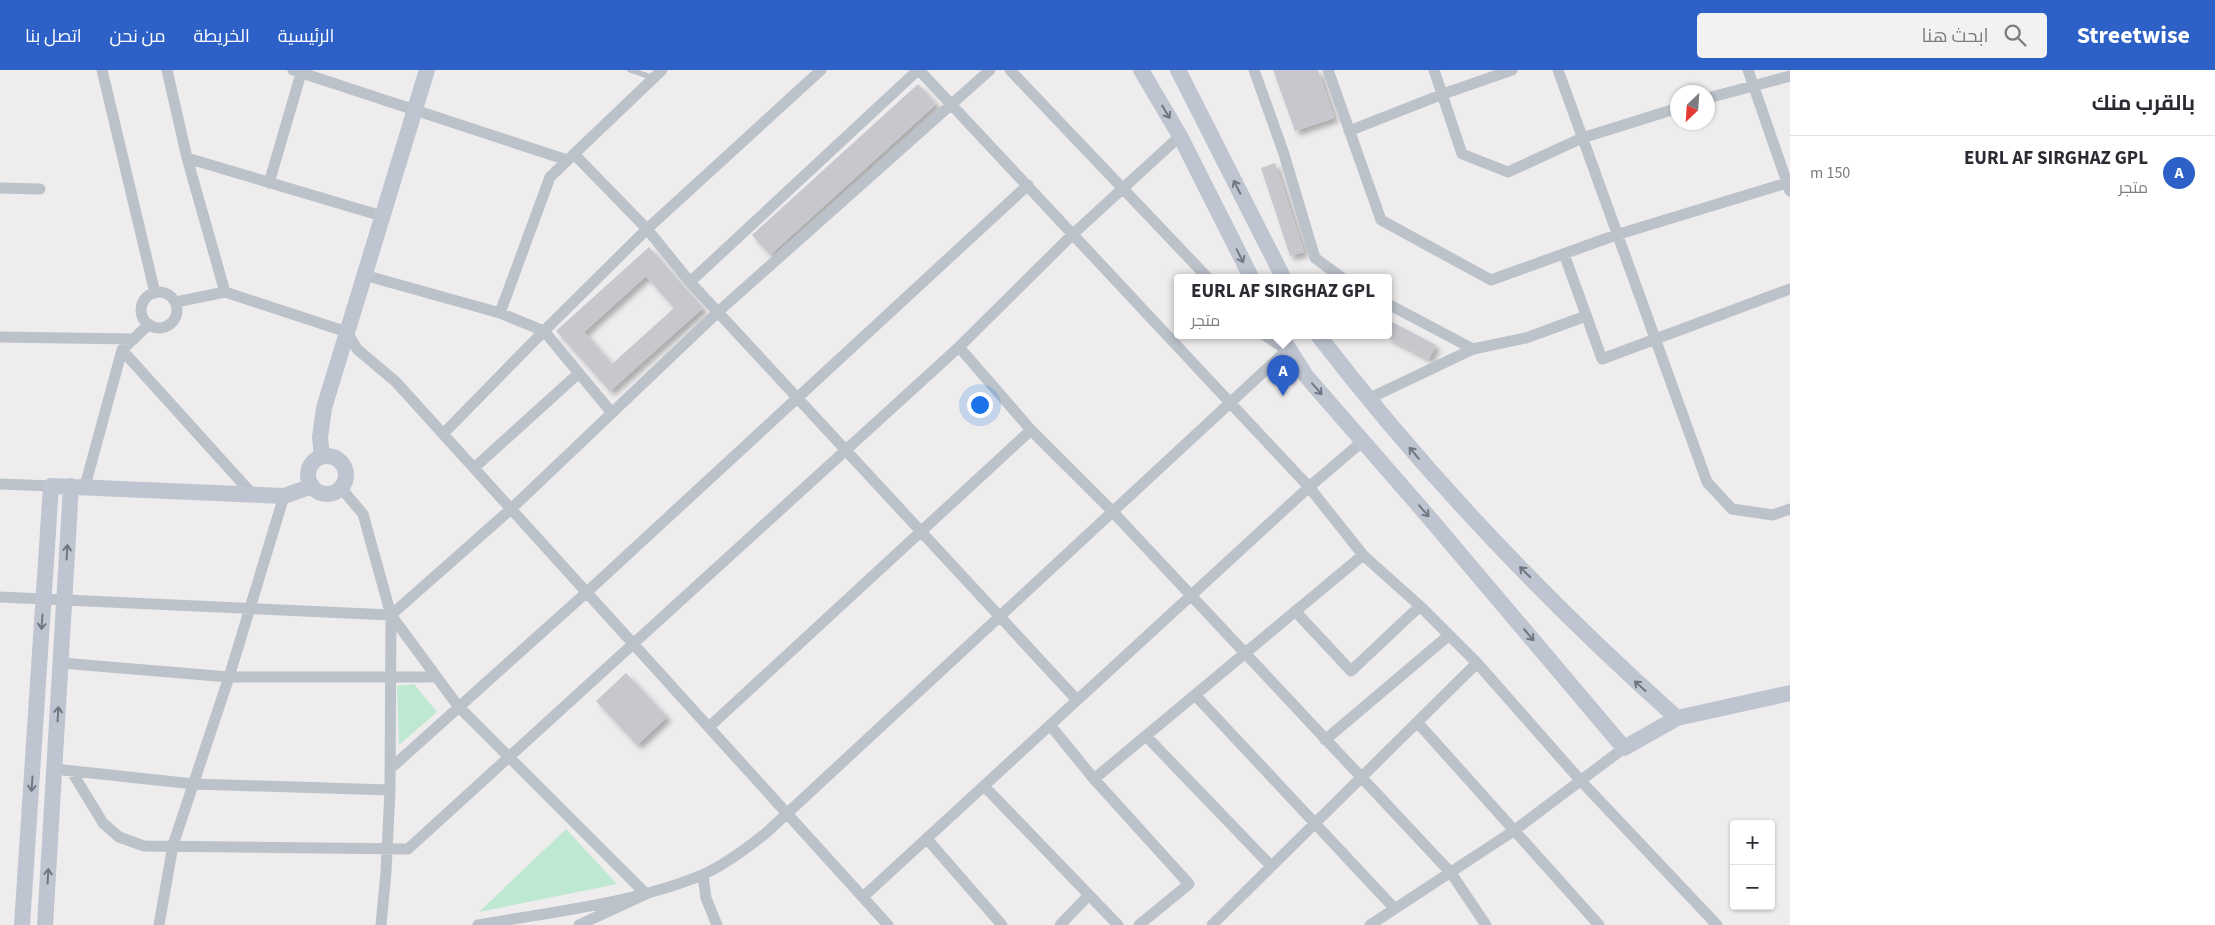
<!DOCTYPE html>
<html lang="ar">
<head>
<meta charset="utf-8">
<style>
	:root { --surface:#fff; --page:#f2f2f3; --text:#2b2b33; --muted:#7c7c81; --line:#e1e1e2; --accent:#2d61c7 }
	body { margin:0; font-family:"Source Sans 3",Cairo,sans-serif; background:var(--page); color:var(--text); direction:rtl }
	.controls { position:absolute; right:15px; bottom:15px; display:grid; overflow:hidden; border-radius:5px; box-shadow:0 1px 4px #0004 }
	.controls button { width:45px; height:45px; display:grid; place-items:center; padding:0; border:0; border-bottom:1px solid var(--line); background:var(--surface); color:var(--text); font:25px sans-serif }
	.compass { position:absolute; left:1670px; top:15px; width:45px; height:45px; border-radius:50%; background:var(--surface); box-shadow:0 1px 4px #0004; rotate:205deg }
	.you { position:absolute; left:979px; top:334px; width:18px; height:18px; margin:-12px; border:4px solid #fff; border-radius:50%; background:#1a73e8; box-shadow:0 0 0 8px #1a73e833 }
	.badge { display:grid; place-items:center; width:32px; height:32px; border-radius:50%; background:var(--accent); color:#fff; font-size:16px; font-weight:700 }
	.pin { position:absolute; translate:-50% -41px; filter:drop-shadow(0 1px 2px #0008) }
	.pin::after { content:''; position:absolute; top:26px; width:18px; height:15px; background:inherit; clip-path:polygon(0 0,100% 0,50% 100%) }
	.popup { position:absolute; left:1174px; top:204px; width:218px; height:65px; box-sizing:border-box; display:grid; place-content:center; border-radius:5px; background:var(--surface); filter:drop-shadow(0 1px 4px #0005); font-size:16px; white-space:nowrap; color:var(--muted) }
	.popup b { font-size:19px; color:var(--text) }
	.popup::after { content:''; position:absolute; left:50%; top:100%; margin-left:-10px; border:10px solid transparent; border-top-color:var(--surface) }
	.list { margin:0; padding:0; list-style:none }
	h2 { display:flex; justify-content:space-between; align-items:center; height:65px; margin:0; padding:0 20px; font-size:21px }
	h2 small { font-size:16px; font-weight:400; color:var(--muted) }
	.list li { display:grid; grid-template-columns:32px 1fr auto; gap:15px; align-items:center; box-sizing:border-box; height:75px; padding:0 20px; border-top:1px solid var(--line) }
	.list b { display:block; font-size:19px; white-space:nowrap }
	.list p { margin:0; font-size:16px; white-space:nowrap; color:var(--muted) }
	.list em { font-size:16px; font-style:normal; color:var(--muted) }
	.icon { flex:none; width:28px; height:28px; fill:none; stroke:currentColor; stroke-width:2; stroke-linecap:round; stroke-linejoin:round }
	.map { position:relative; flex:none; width:1790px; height:855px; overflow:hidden; direction:ltr }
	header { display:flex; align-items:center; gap:30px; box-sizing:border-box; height:70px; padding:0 25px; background:var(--accent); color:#fff }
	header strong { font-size:24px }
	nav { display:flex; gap:28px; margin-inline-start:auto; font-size:18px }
	.search { width:350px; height:45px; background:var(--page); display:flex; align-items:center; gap:12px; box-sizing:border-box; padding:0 18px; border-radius:5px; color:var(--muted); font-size:19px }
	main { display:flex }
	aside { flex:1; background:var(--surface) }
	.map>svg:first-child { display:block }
	.green { fill:#bee8d2 }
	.building { fill:#c7c8ce; fill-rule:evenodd; filter:url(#shadow) }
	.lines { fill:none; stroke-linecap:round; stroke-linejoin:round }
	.lane { stroke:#bcc2ca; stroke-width:5.5 }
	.street { stroke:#bcc2ca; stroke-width:11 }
	.secondary { stroke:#bec5d1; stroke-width:16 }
	.oneway { stroke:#707782 }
</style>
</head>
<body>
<header>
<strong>Streetwise</strong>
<div class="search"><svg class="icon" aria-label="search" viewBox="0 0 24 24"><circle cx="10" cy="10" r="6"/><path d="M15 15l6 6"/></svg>ابحث هنا</div>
<nav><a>الرئيسية</a><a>الخريطة</a><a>من نحن</a><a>اتصل بنا</a></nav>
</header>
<main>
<aside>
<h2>بالقرب منك<small></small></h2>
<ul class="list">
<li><span class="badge">A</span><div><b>EURL AF SIRGHAZ GPL</b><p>متجر</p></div><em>150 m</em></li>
</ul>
</aside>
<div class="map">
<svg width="1790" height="855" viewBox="0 0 1790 855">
	<defs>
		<filter id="shadow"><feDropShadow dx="4.5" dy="4.5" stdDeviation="2.5" flood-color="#0004"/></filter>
	</defs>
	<rect width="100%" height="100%" fill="#eeecec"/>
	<!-- green -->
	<path class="green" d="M414 614 437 642 399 675 397 616Z
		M566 759 617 814 479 842Z"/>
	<!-- building -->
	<path class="building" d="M1273 0H1318L1334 48 1295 61Z
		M918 14 936 34 770 185 752 165Z
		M1275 93 1304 182 1290 186 1261 98Z
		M649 177 703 238 610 321 556 261ZM646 206 674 238 612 294 584 262Z
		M1388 250 1436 275 1429 289 1388 268Z
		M626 603 667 647 637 675 596 631Z"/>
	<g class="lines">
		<!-- lane -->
		<path class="lane" d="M630 0 654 8"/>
		<!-- street -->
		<path class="street" d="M102 0 155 223
			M167 0 187 88 225 222
			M293 0 567 90
			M919 0 1309 417 1363 485 1420 536 1477 593 1581 711 1717 855
			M1010 0 1207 207
			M1254 0 1283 81 1315 188 1341 207
			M1328 0 1381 150 1491 210 1616 165 1790 112
			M1434 0 1462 84 1508 102 1582 68 1678 38
			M1558 0 1707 412 1732 439 1773 445 1790 439
			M1748 0 1790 121
			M1708 28 1790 6
			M1349 61 1443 24 1512 0
			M574 84 647 159 690 212 1077 630
			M187 88 382 146
			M269 113 302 0
			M0 118 40 119
			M1564 184 1602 289 1790 219
			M364 205 500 243 544 261 647 159 821 0
			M690 212 918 0
			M141 240a18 18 0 1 1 36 0a18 18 0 1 1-36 0Z
			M176 232 225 222 347 262 357 279 396 312 888 855
			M1388 234 1473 279 1526 268 1586 246
			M500 243 550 107 662 0
			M149 254 122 280 254 426
			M0 267 134 269
			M959 277 1031 360 1112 441 1451 803 1486 855
			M1368 329 1473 279
			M443 364 544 261 612 343
			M474 398 579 303
			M0 414 51 416
			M85 416 122 280
			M341 418 363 444 391 545 511 439 719 241 990 0
			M0 527 391 545
			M1295 541 1351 601 1420 536
			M391 545 458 636 646 824 579 855
			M61 593 229 607H436
			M1195 625 1394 838
			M1417 652 1599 855
			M1050 655 1094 709 1189 814 1139 855
			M709 657 1031 360
			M1146 666 1271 796
			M1325 670 1448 566
			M54 699 194 714 390 720 391 545
			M390 699 587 522 1028 115
			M72 702 103 753 119 767 144 776 408 779 959 277 1072 165 1180 66
			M1094 709 1363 485
			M984 716 1118 855
			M927 769 1002 855
			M703 805 706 828 717 855
			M863 827 1309 417 1363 371
			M159 855 173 775 229 607 284 426
			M381 855 386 802 390 720
			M478 855C550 842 635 833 702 805 725 795 746 779 766 763L1287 280 1264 265
			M1060 855 1088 826
			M1212 855 1477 593
			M1370 855 1515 760 1624 678"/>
		<!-- secondary -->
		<path class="secondary" d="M1141 0 1180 66 1251 207
			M1178 0 1283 207
			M1280 265 1306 306 1427 445 1624 678 1677 648 1790 623
			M1318 265C1425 404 1546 531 1677 648
			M308 405a19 19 0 1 1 38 0a19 19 0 1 1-38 0Z
			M322 387 320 367 324 338 427 0
			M22 855 51 416 284 426 312 416
			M45 855 71 416"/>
	</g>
	<!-- one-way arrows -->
	<defs><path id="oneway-shaft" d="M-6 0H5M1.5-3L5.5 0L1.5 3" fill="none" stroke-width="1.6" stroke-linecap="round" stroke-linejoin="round" transform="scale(1.25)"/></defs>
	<g class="oneway">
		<use href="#oneway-shaft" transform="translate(1166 42) rotate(59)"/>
		<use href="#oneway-shaft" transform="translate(1237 117) rotate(-117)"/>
		<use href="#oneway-shaft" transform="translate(1240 186) rotate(63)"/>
		<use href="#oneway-shaft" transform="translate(1317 319) rotate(49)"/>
		<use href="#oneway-shaft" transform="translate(1414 383) rotate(-130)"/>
		<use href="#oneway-shaft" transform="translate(1424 441) rotate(49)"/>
		<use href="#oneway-shaft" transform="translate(67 482) rotate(-87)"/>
		<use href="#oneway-shaft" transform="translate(1525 502) rotate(-135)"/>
		<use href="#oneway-shaft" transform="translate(42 552) rotate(94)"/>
		<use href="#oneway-shaft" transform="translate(1529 565) rotate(50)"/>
		<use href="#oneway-shaft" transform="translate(1640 616) rotate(-138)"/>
		<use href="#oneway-shaft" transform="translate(58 644) rotate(-87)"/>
		<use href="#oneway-shaft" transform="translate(32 714) rotate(94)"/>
		<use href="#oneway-shaft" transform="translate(48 806) rotate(-87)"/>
	</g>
</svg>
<div class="controls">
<button>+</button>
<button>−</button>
</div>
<svg class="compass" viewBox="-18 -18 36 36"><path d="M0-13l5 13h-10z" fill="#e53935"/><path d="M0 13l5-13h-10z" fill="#7c7c81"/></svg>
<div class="you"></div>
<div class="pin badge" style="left:1283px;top:326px">A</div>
<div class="popup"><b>EURL AF SIRGHAZ GPL</b>متجر</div>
</div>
</main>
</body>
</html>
